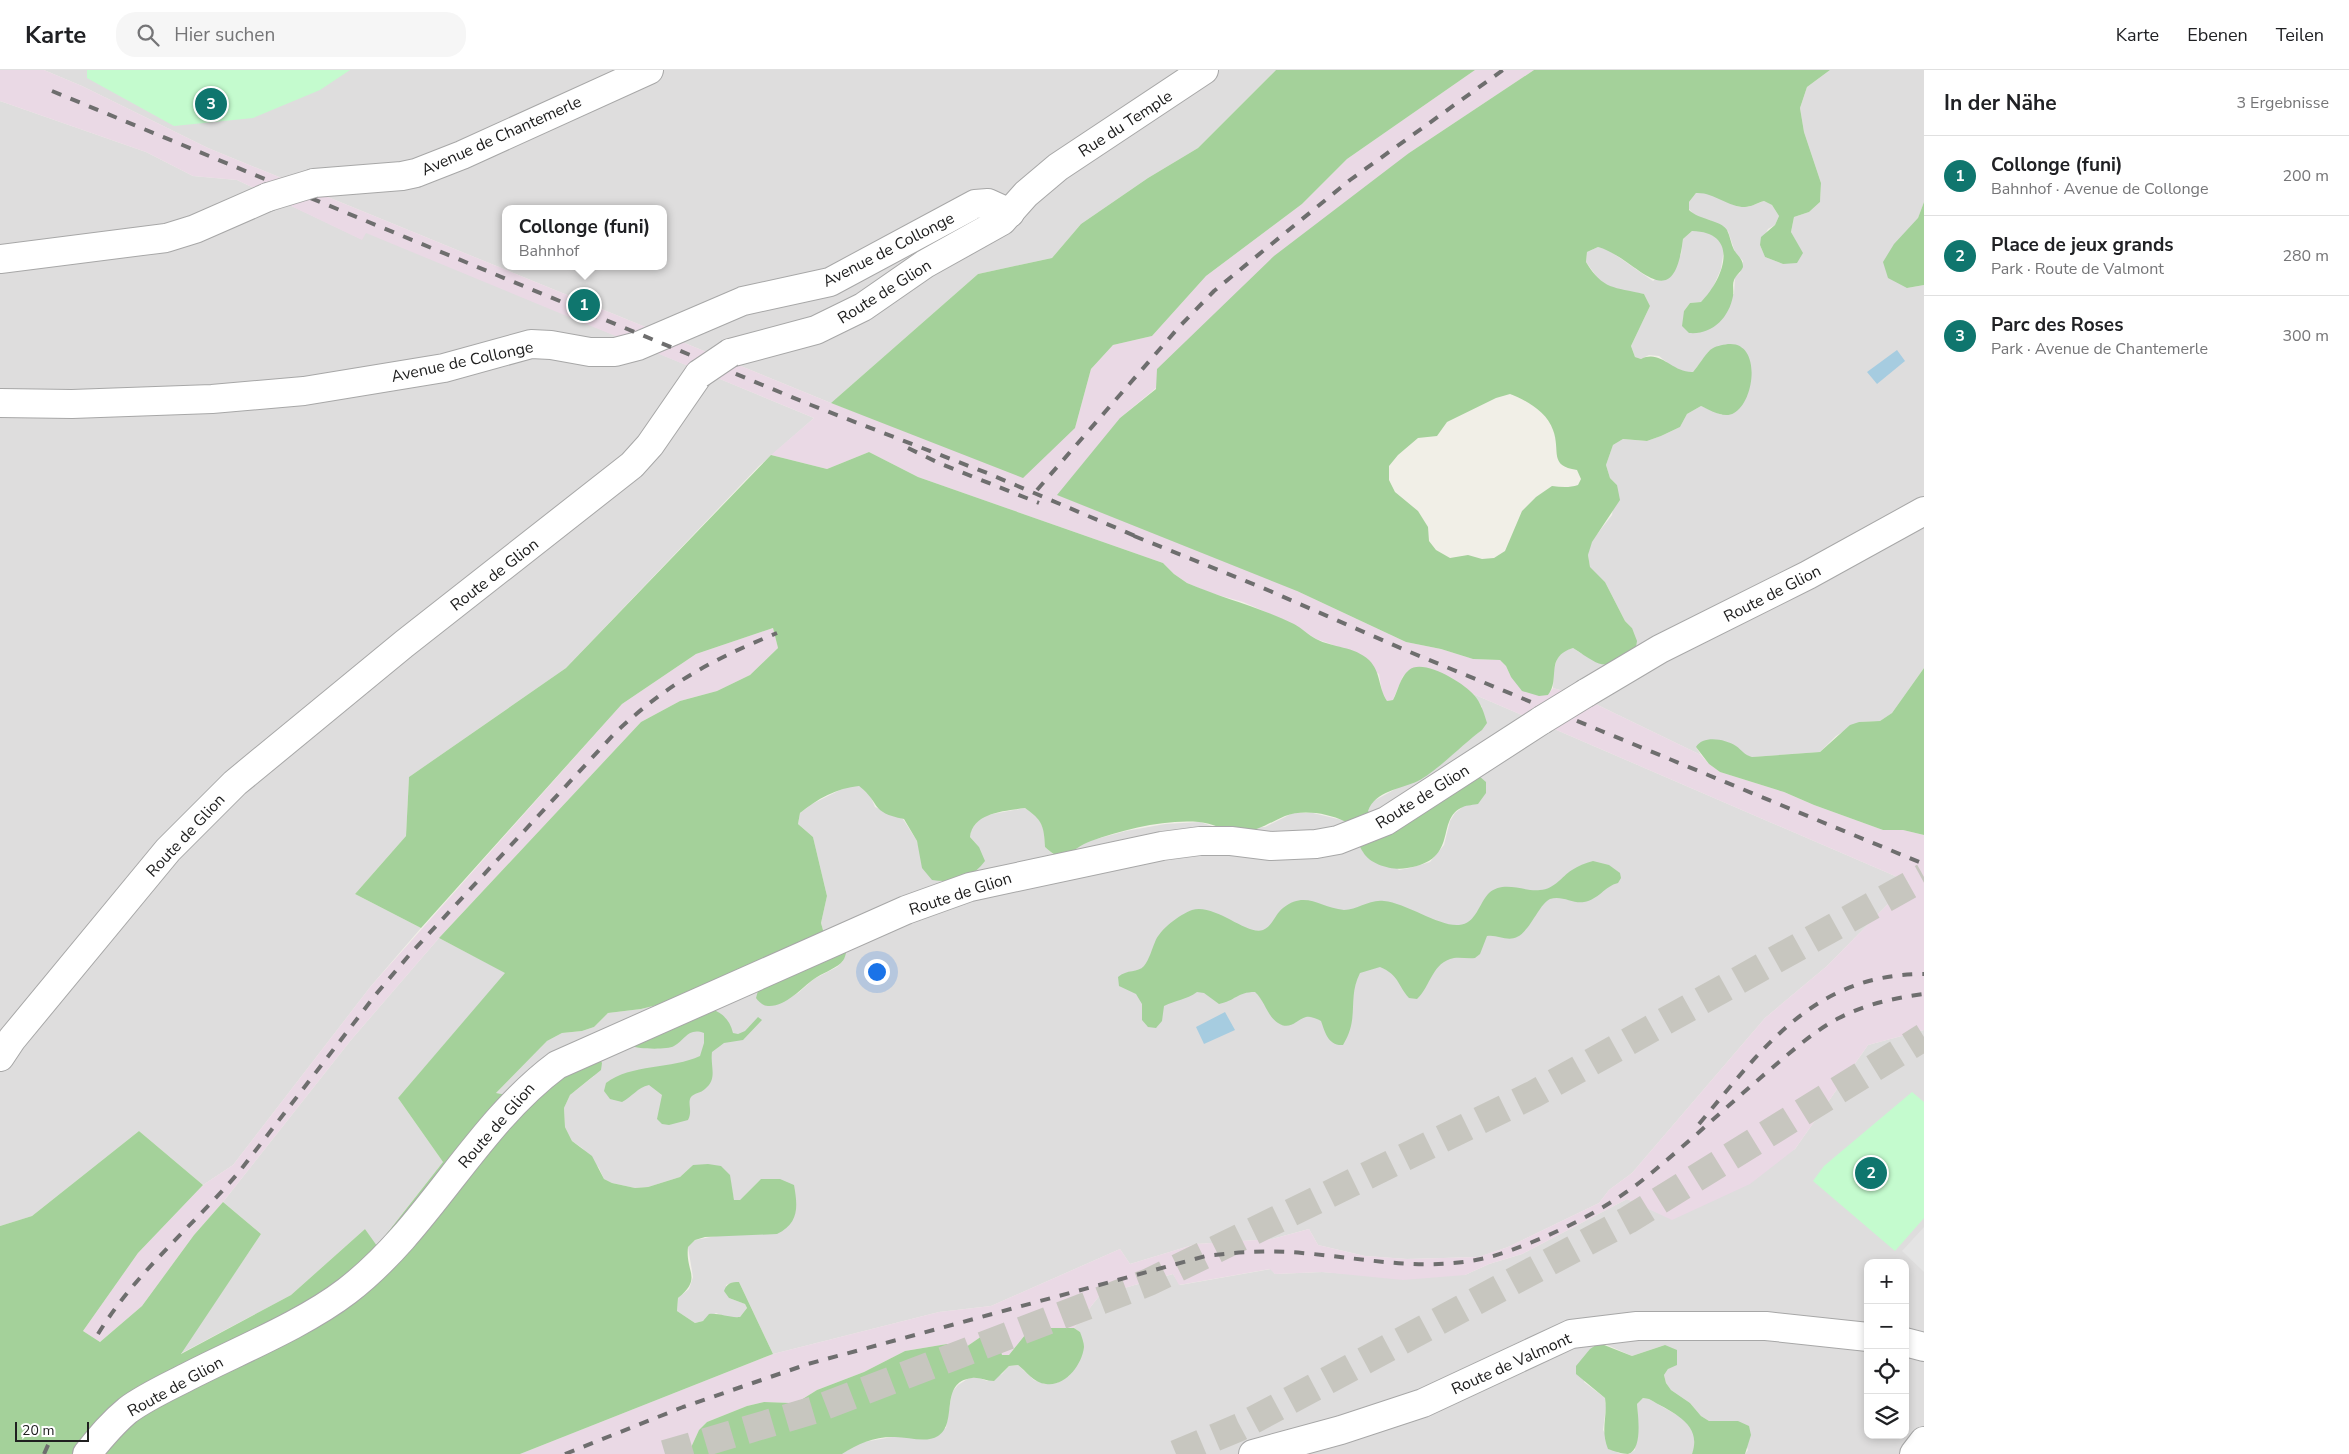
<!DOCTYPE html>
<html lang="de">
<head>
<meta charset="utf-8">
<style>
	:root { --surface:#fff; --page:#f6f6f6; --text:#202124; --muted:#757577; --line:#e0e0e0; --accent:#0f766e }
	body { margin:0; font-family:"Nunito Sans",sans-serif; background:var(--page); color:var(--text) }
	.controls { position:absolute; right:15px; bottom:15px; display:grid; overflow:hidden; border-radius:10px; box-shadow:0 2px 8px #0003 }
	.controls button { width:45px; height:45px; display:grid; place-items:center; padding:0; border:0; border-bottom:1px solid var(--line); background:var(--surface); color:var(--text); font:25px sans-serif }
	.scale { position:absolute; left:15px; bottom:12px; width:74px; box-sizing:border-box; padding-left:5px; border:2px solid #202020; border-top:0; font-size:14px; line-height:18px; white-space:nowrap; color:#202020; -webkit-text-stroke:4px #fff; paint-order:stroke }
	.you { position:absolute; left:876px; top:901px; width:18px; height:18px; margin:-12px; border:4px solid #fff; border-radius:50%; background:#1a73e8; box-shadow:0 0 0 8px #1a73e833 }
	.badge { display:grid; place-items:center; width:32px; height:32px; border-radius:50%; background:var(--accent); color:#fff; font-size:16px; font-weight:700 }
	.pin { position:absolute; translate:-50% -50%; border:2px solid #fff; box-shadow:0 1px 5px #0006 }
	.popup { position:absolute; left:502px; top:135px; width:165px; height:65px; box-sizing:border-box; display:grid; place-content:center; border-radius:10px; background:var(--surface); filter:drop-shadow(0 1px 4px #0005); font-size:16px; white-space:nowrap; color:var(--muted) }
	.popup b { font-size:19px; color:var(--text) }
	.popup::after { content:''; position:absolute; left:50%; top:100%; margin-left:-10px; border:10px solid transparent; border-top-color:var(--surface) }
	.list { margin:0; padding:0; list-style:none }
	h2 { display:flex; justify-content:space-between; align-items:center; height:65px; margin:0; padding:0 20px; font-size:21px }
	h2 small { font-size:16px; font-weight:400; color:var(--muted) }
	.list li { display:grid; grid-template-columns:32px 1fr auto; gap:15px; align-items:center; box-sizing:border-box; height:80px; padding:0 20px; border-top:1px solid var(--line) }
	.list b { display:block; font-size:19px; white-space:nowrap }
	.list p { margin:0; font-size:16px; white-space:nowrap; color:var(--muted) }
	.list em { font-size:16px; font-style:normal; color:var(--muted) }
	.icon { flex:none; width:28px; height:28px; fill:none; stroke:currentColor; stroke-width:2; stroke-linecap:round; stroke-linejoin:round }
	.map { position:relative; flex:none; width:1924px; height:1384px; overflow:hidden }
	header { display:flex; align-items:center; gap:30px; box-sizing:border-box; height:70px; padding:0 25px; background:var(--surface); border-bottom:1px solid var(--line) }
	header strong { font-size:24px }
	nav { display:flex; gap:28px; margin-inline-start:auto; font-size:18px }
	.search { width:350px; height:45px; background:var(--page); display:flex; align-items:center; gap:12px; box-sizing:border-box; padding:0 18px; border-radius:20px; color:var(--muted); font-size:19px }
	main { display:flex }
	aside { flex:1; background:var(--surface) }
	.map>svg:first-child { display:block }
	.residential { fill:#dedddd; fill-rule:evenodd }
	.industrial { fill:#ead9e5 }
	.forest { fill:#a4d19a; fill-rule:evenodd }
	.park { fill:#c4fbce }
	.parking { fill:#e4e4e4 }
	.water { fill:#a6cce0 }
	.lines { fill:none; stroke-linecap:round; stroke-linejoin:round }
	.motorway-tunnel { stroke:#c7c6bf; stroke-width:28; stroke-dasharray:28 14; stroke-linecap:butt }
	.minor-casing { stroke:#a7a7a7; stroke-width:30 }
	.tertiary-casing { stroke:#a7a7a7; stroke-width:30 }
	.minor { stroke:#fff; stroke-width:28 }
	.tertiary { stroke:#fff; stroke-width:28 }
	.rail { stroke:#6e6e6e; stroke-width:4; stroke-dasharray:10 10; stroke-linecap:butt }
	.minor-bridge-casing { stroke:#a7a7a7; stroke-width:30; stroke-linecap:butt }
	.tertiary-bridge-casing { stroke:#a7a7a7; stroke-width:30; stroke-linecap:butt }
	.minor-bridge { stroke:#fff; stroke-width:28 }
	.tertiary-bridge { stroke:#fff; stroke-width:28 }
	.labels { text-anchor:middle; stroke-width:5; stroke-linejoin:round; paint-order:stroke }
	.street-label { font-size:16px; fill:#202020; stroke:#fff }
</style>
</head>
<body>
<header>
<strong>Karte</strong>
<div class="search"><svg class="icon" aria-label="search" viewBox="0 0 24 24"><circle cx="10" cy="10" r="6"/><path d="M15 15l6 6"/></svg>Hier suchen</div>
<nav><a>Karte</a><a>Ebenen</a><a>Teilen</a></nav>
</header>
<main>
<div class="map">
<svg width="1924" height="1384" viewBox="0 0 1924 1384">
	<rect width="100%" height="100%" fill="#f1efe7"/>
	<!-- residential -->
	<path class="residential" d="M44 0H1276L1198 78 1148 108 1081 154 1052 188 978 204 831 333 208 78 82 16ZM505 139H663V196H505Z
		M1830 0H1924V132L1918 148 1907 218 1924 215V598L1892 643 1880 651 1859 652 1836 666 1820 682 1752 687 1744 685 1735 676 1696 677 1701 685 1577 625 1553 618 1554 599 1558 586 1565 580 1573 578 1582 584 1632 558 1625 551 1605 512 1590 498 1588 485 1591 472 1612 445 1617 415 1610 408 1606 395 1613 375 1623 369 1647 371 1661 366 1680 357 1687 344 1701 336 1722 345 1710 280 1693 302H1684L1674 298 1659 286 1649 285 1641 289 1635 287 1631 276 1650 236 1644 224 1613 219 1602 214 1586 192 1587 182 1598 177 1607 179 1653 211 1681 185 1683 169 1692 161H1704L1718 168 1724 179 1721 199 1711 222 1701 232 1690 233 1684 241 1734 224 1735 207 1740 203 1743 191 1735 182 1728 161 1710 150 1696 147 1689 139V132L1696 123 1706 122 1739 137H1748L1764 131 1772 135 1779 146 1775 155 1768 159 1760 175 1765 187 1783 194 1802 183 1791 162 1794 147 1809 142 1820 132 1821 113 1804 62 1800 38 1807 17Z
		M0 31 146 82 193 106 237 110 361 169 366 162 814 348 759 396 566 598 409 707 406 766 355 824 421 858 371 916 233 1095 203 1115 139 1061 32 1146 0 1156Z
		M1473 624 1909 812 1902 825 1887 835 1827 896 1765 948 1632 1103 1609 1120 1599 1133 1508 1177 1479 1187 1407 1189 1365 1186 1318 1175 1309 1159 1272 1169 1196 1174 1130 1194 1120 1179 991 1236 939 1242 773 1284 739 1212 731 1213 726 1215 729 1228 745 1234 747 1238 740 1247 729 1248 716 1243 703 1251 695 1253 677 1241 678 1228 689 1219 693 1207 688 1177 695 1170 716 1166 761 1109 740 1130H734L729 1105 693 1095 680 1107 648 1117 635 1118 612 1113 604 1109 599 1098 582 1078 572 1071 565 1057 564 1038 570 1025 594 1006 523 1028 496 1023 547 971 562 963 582 961 594 957 608 943 641 939 661 934 688 923 759 890 780 933 798 923 814 909 837 897 843 891 838 874 823 860 821 853 827 826 813 767 798 754 800 743 812 734 846 717 859 716 870 725 875 737 903 749 917 771 922 790 979 777 970 767 971 760 982 746 1025 738 1038 747 1044 760 1045 777 1053 784 1064 786 1089 771 1126 761 1165 754 1200 752 1218 758 1265 757 1293 743H1313L1346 751 1399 800 1410 798 1430 792 1444 775 1450 751 1455 743 1464 736 1373 747 1367 741 1370 733 1399 717 1419 710 1464 673 1482 637Z
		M439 868 506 903 398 1028 443 1092 376 1177 365 1159 291 1225 180 1284 261 1164 223 1132 351 970Z
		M1924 960V1384H1745L1748 1380 1738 1351H1709L1701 1346 1690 1333 1671 1320 1666 1313 1664 1305 1668 1299 1665 1275 1632 1286 1605 1274 1584 1312 1605 1328 1606 1337 1603 1360 1618 1383 1623 1384H842L858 1373 892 1367H905L946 1358 952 1322 958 1315 969 1308 977 1307 987 1311 1002 1304 1009 1296 1018 1295 1034 1310 1045 1314 1057 1313 1069 1306 1080 1262 1074 1258 1100 1225 1173 1204 1180 1215 1271 1199 1275 1204 1322 1202 1349 1204 1465 1205 1489 1194 1522 1184 1627 1129 1672 1149 1795 1079 1868 975ZM1868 1193H1905V1365H1868Z
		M1643 1328 1649 1329 1682 1348 1693 1360 1695 1377 1692 1384H1629L1635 1380 1638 1347 1637 1334Z"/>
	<!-- industrial -->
	<path class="industrial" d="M0 0H44L82 16 208 78 831 333 923 367 1075 358 1091 299 1113 275 1152 266 1206 206 1302 134 1347 89 1475 0H1534L1409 83 1156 318 1120 348 1297 521 1406 572 1441 579 1473 589 1500 590 1506 596 1511 607 1548 625 1553 618 1577 625 1701 685 1709 694 1720 702 1784 722 1814 735 1883 760H1903L1924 765V960L1868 975 1795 1079 1750 1114 1672 1150 1627 1129 1522 1184 1489 1194 1465 1205 1403 1210 1322 1202 1275 1204 1270 1199 1179 1215 1173 1204 1100 1225 1074 1258H1043L1025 1265 1009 1285H1002L999 1273 982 1266 966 1277 947 1274 905 1281 864 1302 817 1320 801 1330 791 1333 764 1332 747 1336 707 1352 699 1360 688 1384H520L773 1284 939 1242 991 1236 1120 1179 1130 1194 1196 1174 1272 1169 1309 1159 1318 1175 1365 1186 1407 1189 1478 1187 1508 1177 1599 1133 1609 1120 1632 1103 1765 948 1827 896 1887 835 1902 825 1909 812 1473 624 1456 611 1435 601 1421 597 1403 606 1393 630 1387 631 1382 622 1379 604 1331 574 1316 569 1295 555 1243 532 1211 523 1187 513 1174 504 1163 493 918 407 869 382 827 399 771 385 814 348 366 163 362 170 237 110 193 106 146 82 0 31Z
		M773 558 778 578 750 605 717 621 680 631 641 652 439 868 351 970 223 1132 194 1165 142 1236 100 1272 83 1261 138 1183 203 1115 233 1095 371 916 622 634 696 584Z"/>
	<!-- forest -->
	<path class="forest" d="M1276 0H1475L1347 89 1302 134 1206 206 1152 266 1113 275 1091 299 1075 358 1023 408 831 333 978 204 1052 188 1081 154 1148 108 1198 78Z
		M1534 0H1830L1807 17 1800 38 1804 62 1821 113 1820 132 1809 142 1794 147 1791 162 1803 183 1797 193 1783 194 1765 187 1760 175 1761 167 1775 155 1779 146 1772 135 1764 131C1757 133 1751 137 1745 137 1727 137 1714 122 1696 123L1689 132V140C1699 150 1721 150 1727 160 1730 166 1731 174 1734 180 1738 186 1743 189 1743 197 1741 202 1736 205 1734 210 1732 215 1734 220 1733 226 1729 248 1712 265 1689 263L1682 256 1684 241 1690 233 1701 232C1724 209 1741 162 1692 161L1683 169C1673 252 1636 187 1598 177L1587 182 1586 192C1603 220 1614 217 1644 224L1650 236 1631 276 1635 287 1641 289C1661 279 1672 303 1693 302 1699 295 1704 286 1710 280 1715 276 1722 275 1728 274 1762 271 1755 332 1734 343 1724 349 1710 340 1701 336L1687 344 1680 357 1661 366 1647 371 1623 369 1613 375 1606 395 1610 408 1617 415 1620 430 1592 472 1588 485 1590 497 1605 512 1625 551 1632 558 1637 571 1635 583C1601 600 1604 598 1573 578 1544 587 1561 609 1548 625L1539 626 1522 621 1511 607 1506 596 1500 590 1473 589 1441 579 1406 572 1297 521 1057 425 1120 348 1156 319 1157 299 1274 186 1409 83ZM1510 324C1526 330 1547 342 1553 360 1561 381 1548 396 1577 400L1581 409 1578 415C1569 418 1561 417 1552 416L1536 427 1522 441 1505 481 1494 488 1482 489 1468 485 1450 488 1436 480 1429 471 1428 457 1418 441 1395 422 1389 410V396L1398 385 1418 368 1437 366 1447 352 1496 328Z
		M1924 132V215L1907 218 1888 208 1883 192 1894 174 1918 148Z
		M869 382 918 407 1163 493 1174 504 1187 513C1222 528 1259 537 1294 554 1302 558 1308 565 1316 569 1333 578 1354 576 1369 590 1381 602 1378 617 1387 631L1393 630C1398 621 1400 607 1409 600 1423 588 1464 613 1474 625 1481 633 1484 643 1487 653L1482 660C1464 673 1436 702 1418 711 1401 719 1375 721 1368 741L1373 747 1479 706 1486 712V723L1478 734C1474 735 1467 735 1463 737 1434 749 1461 790 1407 798 1394 801 1370 795 1363 782 1356 772 1357 756 1344 751 1328 743 1302 739 1285 746 1270 752 1256 763 1239 762 1225 761 1212 753 1199 752 1164 749 1123 760 1091 771 1081 774 1072 783 1064 786 1056 788 1050 781 1045 777 1044 755 1042 750 1025 738 1005 741 973 742 970 767L979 777 985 791C972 809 953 813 932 810L922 798 917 771 904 749C869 742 882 734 859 716 837 718 817 729 800 743L798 754 813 767 827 826 821 853 823 860 843 878 846 883C845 887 844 890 841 893 833 900 822 903 814 909 801 918 786 937 768 936 763 936 759 932 756 928L759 917V890L688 923 661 934 641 939 608 943 594 957 582 961 562 963 547 971 496 1023 523 1028 599 987 602 993 601 1000 570 1025 564 1038 565 1057 572 1071 592 1086 604 1109 612 1113 635 1118 648 1117 680 1107 693 1095 708 1094 721 1096 730 1105 734 1130H740L761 1109H780L794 1115C798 1137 799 1153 777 1164L705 1167 695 1170 688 1177C685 1202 703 1208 678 1228L677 1241 695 1253 703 1251 709 1244C720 1243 729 1248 740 1247L747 1238 745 1234 729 1228 724 1221C727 1213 731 1212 739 1212L773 1284 520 1384H0V1156L32 1146 139 1061 203 1115 138 1183 83 1261 100 1272 142 1236 194 1165 223 1132 261 1164 181 1284 291 1225 365 1159 377 1176 443 1092 398 1028 505 903 439 868 641 652 680 631 717 621 750 605 778 578 773 558 696 584 622 634 421 858 355 824 406 766 409 707 566 598 771 385 827 399Z
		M1924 598V765L1903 760H1883L1814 735 1784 722 1720 702 1709 694 1696 677C1703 665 1725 669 1736 676 1742 680 1744 685 1752 687L1820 682 1850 655 1859 652 1880 651 1892 643Z
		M1593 791 1609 795 1620 803 1621 808 1618 813C1605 816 1598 830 1584 832 1573 834 1562 825 1550 829 1539 834 1531 860 1517 867 1507 872 1497 864 1487 866L1480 884 1475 888C1468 889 1461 887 1454 888 1432 892 1431 916 1417 929L1409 928C1397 914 1399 905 1380 897L1360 903C1347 928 1360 948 1343 975 1328 976 1325 962 1321 951 1317 949 1311 946 1306 947 1296 950 1290 961 1278 953 1267 946 1265 931 1255 922 1237 922 1235 931 1219 934L1204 923 1197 922C1186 930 1176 930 1164 936L1162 951 1156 958 1148 957 1142 950V934L1136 924 1119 916 1118 907C1127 899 1138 903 1144 896 1149 890 1152 879 1155 872 1160 859 1179 845 1192 840 1215 833 1247 866 1263 860 1273 856 1275 844 1283 838 1306 820 1320 838 1344 840 1358 840 1369 829 1384 831 1406 833 1440 857 1459 855 1476 854 1479 833 1489 823 1504 810 1524 822 1540 820 1555 819 1561 807 1572 800 1578 796 1585 793 1593 791Z
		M712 939C724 944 730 951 733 963L738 964 745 961 758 947 762 950 743 970 724 973 712 982C710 996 718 1009 705 1019 701 1023 694 1023 691 1027 687 1033 693 1041 688 1050L669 1055 662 1054 657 1049 662 1025 649 1015C637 1018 633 1026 622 1032L610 1029 604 1021 606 1013C630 994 673 999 700 986L704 973V963C688 957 685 970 674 976 667 980 638 979 631 976Z
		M1043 1258H1074L1080 1262C1082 1267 1084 1273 1084 1277 1082 1295 1065 1317 1046 1314 1034 1313 1026 1301 1018 1295L1009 1296 994 1311C986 1311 979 1307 972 1308 938 1312 959 1353 938 1366 925 1374 907 1366 892 1367 874 1367 857 1374 842 1384H688L699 1360 707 1352 747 1336 764 1332 791 1333 801 1330 817 1320 864 1302 905 1281 947 1274 966 1277 982 1266 990 1265 999 1273 1002 1285H1009L1025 1265Z
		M1599 1273 1632 1286 1665 1275 1677 1280V1295L1668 1299 1664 1305 1666 1313 1671 1320 1690 1333 1701 1346 1709 1351H1738L1749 1356 1751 1365 1745 1384H1692C1703 1353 1671 1342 1649 1329L1643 1328 1637 1334C1638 1346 1643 1380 1628 1384 1622 1384 1614 1381 1608 1379 1600 1358 1608 1348 1605 1328L1576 1304V1296L1590 1279Z"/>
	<!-- park -->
	<path class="park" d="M87 0H350L320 20 253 48 174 56 87 8Z
		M1912 1022 1924 1032V1148L1895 1181 1813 1111 1824 1096Z"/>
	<!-- parking -->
	<path class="parking" d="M1924 1157V1202L1902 1181Z"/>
	<!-- water -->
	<path class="water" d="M1897 280 1905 291 1877 314 1867 302Z
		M1225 942 1235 960 1204 974 1196 957Z"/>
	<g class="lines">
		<!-- motorway-tunnel -->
		<path class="motorway-tunnel" d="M665 1384 814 1340 1149 1212 1534 1024 1924 807
			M1176 1384 1240 1357 1628 1150 1924 967"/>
		<defs>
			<path id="minor" d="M314 113 402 106 416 103 462 85 649 0
				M0 189 166 168 195 159 268 127
				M0 333 72 334 212 329 304 321 444 298 531 274 551 275 590 282H615L638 276 743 231 830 212 975 134 988 133 1010 143
				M1905 1272 1924 1277
				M1253 1384 1341 1360 1423 1333 1571 1264 1637 1256H1766L1868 1267"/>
			<path id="tertiary" d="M730 283 816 260 863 237 925 194 1002 151 1026 124 1058 97 1204 0
				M1586 623 1660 579 1808 505 1924 441
				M0 987 12 969 168 780 235 713 404 574 632 395 650 375 699 304
				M87 1384C100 1368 112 1353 128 1340 147 1326 170 1316 191 1305 240 1280 304 1254 347 1221 429 1158 474 1057 557 995L906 840 970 817 1162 776 1200 771H1231L1271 776 1316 774 1338 770 1386 751 1542 650
				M1914 1384 1924 1371"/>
		</defs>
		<!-- minor casing -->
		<use href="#minor" class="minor-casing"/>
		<!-- tertiary casing -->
		<use href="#tertiary" class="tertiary-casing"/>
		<!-- minor -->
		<use href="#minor" class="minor"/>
		<!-- tertiary -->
		<use href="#tertiary" class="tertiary"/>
		<!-- rail -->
		<path class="rail" d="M52 21 811 335 987 403 1140 468
			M908 378 941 394 1039 433
			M1037 420 1179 257 1214 221 1350 110 1503 0
			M1134 466 1263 518 1405 580 1924 794
			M1699 1054C1763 978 1814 904 1924 904
			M98 1264C136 1202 192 1157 239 1102L377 923 411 883 615 663C667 614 711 590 777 563
			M44 1384 53 1364
			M565 1384 683 1337 808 1294 1206 1186C1238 1182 1270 1180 1302 1183 1374 1189 1439 1206 1509 1181 1556 1164 1605 1140 1644 1109 1686 1075 1725 1038 1766 1003 1789 984 1812 962 1839 948 1866 934 1894 928 1924 924"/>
		<defs>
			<path id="minor-bridge" d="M268 127 314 113"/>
			<path id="tertiary-bridge" d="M699 304 730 283
				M1542 650 1586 623"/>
		</defs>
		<!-- minor-bridge casing -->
		<use href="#minor-bridge" class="minor-bridge-casing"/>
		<!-- tertiary-bridge casing -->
		<use href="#tertiary-bridge" class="tertiary-bridge-casing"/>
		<!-- minor-bridge -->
		<use href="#minor-bridge" class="minor-bridge"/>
		<!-- tertiary-bridge -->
		<use href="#tertiary-bridge" class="tertiary-bridge"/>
	</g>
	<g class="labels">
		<!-- street labels -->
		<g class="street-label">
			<text transform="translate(1125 53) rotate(-33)" y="6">Rue du Temple</text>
			<text transform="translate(501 65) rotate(-24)" y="6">Avenue de Chantemerle</text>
			<text transform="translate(888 179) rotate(-27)" y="6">Avenue de Collonge</text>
			<text transform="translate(884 221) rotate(-32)" y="6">Route de Glion</text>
			<text transform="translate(462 291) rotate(-12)" y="6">Avenue de Collonge</text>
			<text transform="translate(494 504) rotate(-38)" y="6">Route de Glion</text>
			<text transform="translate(1772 523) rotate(-27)" y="6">Route de Glion</text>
			<text transform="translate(1422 726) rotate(-32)" y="6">Route de Glion</text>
			<text transform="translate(185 765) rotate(-47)" y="6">Route de Glion</text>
			<text transform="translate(960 823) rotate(-18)" y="6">Route de Glion</text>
			<text transform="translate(496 1055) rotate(-49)" y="6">Route de Glion</text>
			<text transform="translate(1511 1293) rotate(-24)" y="6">Route de Valmont</text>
			<text transform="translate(175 1316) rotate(-29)" y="6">Route de Glion</text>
		</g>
	</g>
</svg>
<div class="controls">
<button>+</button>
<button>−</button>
<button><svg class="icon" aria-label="locate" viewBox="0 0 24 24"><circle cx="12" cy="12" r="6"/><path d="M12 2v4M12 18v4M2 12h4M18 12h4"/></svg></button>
<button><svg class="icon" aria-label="layers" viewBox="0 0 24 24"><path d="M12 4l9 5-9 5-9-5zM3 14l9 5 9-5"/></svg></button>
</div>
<div class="scale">20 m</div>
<div class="you"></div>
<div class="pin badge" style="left:584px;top:235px">1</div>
<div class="popup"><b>Collonge (funi)</b>Bahnhof</div>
<div class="pin badge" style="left:1871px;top:1103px">2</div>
<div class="pin badge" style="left:211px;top:34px">3</div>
</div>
<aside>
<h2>In der Nähe<small>3 Ergebnisse</small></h2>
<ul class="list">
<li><span class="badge">1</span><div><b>Collonge (funi)</b><p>Bahnhof · Avenue de Collonge</p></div><em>200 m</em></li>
<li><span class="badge">2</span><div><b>Place de jeux grands</b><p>Park · Route de Valmont</p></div><em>280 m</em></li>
<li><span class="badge">3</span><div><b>Parc des Roses</b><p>Park · Avenue de Chantemerle</p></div><em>300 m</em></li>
</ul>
</aside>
</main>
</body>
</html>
